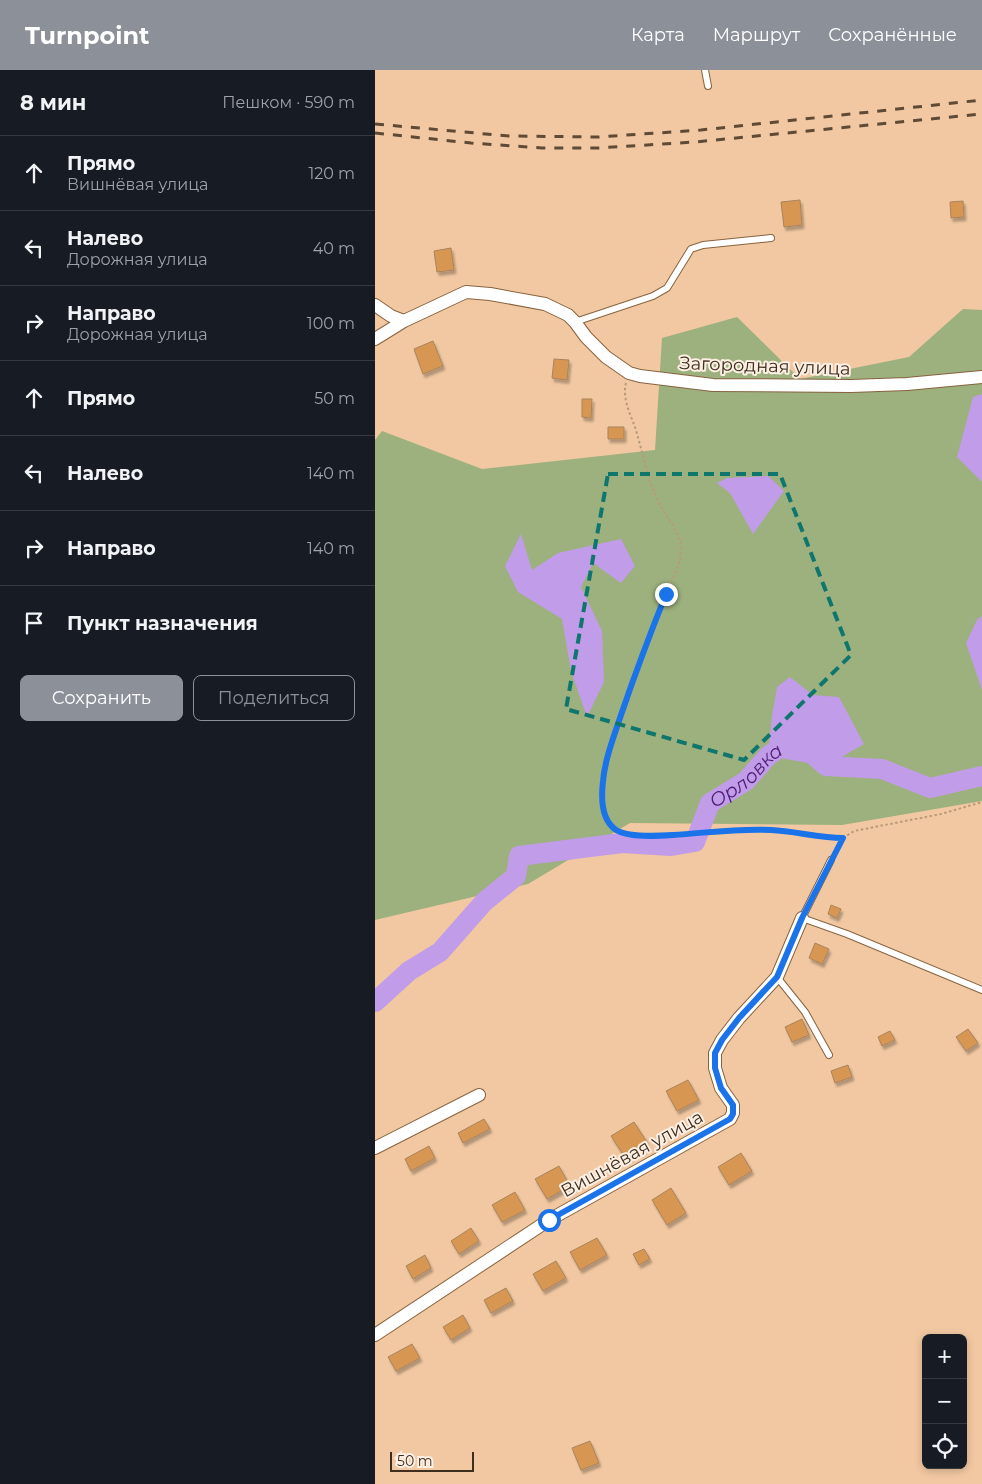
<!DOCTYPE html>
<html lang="ru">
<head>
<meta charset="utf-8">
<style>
	:root { --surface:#171b24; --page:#20242c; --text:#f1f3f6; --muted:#9ea1a6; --line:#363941; --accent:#8c9099 }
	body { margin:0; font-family:Montserrat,sans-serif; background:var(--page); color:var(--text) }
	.controls { position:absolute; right:15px; bottom:15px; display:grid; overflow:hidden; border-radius:8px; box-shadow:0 2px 8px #0003 }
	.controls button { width:45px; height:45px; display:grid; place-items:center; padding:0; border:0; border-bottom:1px solid var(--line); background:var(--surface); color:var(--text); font:25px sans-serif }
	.scale { position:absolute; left:15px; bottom:12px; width:84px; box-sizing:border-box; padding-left:5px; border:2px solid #3e2e1e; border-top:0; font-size:14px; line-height:18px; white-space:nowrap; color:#3e2e1e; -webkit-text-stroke:4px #fcefe3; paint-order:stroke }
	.stop { position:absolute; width:15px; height:15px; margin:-11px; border:4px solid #1a73e8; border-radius:50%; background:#fff }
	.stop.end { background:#1a73e8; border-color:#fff; box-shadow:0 1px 5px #0008 }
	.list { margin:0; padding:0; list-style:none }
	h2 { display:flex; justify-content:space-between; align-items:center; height:65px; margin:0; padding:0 20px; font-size:21px }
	h2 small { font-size:16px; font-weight:400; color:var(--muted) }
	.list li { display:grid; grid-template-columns:32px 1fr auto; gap:15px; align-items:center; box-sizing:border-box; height:75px; padding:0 20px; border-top:1px solid var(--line) }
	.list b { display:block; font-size:19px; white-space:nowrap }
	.list p { margin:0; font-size:16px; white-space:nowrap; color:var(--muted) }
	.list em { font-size:16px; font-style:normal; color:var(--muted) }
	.actions { display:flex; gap:10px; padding:15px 20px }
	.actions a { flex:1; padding:11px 0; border:1px solid var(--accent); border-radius:8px; text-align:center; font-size:18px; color:var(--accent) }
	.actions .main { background:var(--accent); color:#fff }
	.icon { flex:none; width:28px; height:28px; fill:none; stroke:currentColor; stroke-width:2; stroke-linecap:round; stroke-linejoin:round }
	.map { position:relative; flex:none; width:607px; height:1414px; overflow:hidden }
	header { display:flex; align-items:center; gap:30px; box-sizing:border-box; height:70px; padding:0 25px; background:var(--accent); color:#fff }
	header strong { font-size:24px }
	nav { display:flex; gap:28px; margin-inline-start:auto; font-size:18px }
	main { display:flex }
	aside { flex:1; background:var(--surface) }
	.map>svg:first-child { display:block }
	.green { fill:#9db17e }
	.water { fill:#c19ce9 }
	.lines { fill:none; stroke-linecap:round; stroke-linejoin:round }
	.river { stroke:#c19ce9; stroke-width:20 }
	.building { fill:#d79753; stroke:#a9835d; filter:url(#shadow) }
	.service-casing { stroke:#87633f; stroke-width:8 }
	.minor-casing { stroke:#87633f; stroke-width:14 }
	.path { stroke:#ba9979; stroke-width:2; stroke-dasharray:2.5 2.5; stroke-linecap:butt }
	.service { stroke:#fff; stroke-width:6 }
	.minor { stroke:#fff; stroke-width:12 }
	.rail { stroke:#5f4a36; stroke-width:3; stroke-dasharray:9 9; stroke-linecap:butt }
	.route { stroke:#1a73e8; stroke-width:6 }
	.marked { fill:none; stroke:#0f766e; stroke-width:4; stroke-dasharray:10 6; stroke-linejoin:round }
	.labels { text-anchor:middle; stroke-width:4; stroke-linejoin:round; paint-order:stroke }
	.street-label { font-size:18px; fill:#3e2e1e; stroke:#fcefe3 }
	.water-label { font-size:19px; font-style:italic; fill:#4e1c75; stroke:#fcefe3 }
</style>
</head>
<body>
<header>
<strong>Turnpoint</strong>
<nav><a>Карта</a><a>Маршрут</a><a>Сохранённые</a></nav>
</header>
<main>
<aside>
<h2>8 мин<small>Пешком · 590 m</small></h2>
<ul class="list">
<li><svg class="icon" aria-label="ahead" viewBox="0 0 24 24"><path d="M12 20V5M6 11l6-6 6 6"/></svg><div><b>Прямо</b><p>Вишнёвая улица</p></div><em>120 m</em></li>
<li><svg class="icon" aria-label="left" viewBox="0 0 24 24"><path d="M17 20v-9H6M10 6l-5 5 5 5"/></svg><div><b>Налево</b><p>Дорожная улица</p></div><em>40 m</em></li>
<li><svg class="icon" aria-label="right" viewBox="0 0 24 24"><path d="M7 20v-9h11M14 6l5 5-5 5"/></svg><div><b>Направо</b><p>Дорожная улица</p></div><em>100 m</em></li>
<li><svg class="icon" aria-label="ahead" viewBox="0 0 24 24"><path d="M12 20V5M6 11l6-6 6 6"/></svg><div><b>Прямо</b></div><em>50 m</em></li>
<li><svg class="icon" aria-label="left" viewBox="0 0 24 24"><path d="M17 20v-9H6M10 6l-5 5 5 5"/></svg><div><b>Налево</b></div><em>140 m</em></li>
<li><svg class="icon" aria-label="right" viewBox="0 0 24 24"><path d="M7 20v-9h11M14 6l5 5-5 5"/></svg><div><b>Направо</b></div><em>140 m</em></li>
<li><svg class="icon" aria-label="arrive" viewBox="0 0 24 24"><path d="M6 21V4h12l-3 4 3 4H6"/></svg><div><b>Пункт назначения</b></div></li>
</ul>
<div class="actions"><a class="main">Сохранить</a><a>Поделиться</a></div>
</aside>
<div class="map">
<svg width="607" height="1414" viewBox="0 0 607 1414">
	<defs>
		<filter id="shadow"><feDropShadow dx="2" dy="3.5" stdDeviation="1" flood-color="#0004"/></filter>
	</defs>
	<rect width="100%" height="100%" fill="#f1c8a1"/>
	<!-- green -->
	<path class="green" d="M588 239 607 240V731L467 755 255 753 153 814 0 850V370L7 361 107 399 280 380 287 268 362 247 425 309 534 287Z"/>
	<!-- water -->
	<path class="water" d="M607 324V412L582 387 598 327Z
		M393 406 409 421 378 464 355 423 342 413 352 408Z
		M146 464 157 500 183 483 246 469 260 496 246 513 218 493 206 517 227 561 229 612 212 647 196 601 187 549 143 522 130 496Z
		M607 546V620L591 573 602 550Z
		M415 607 438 625 464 627 489 674 451 696 393 686 397 646 402 617Z"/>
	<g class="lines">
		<!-- river -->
		<path class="river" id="s1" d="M0 932 34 901 65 882 109 832 141 806 144 786 247 773 296 776 320 772 335 733 371 711 393 686 419 668 451 696 507 699 555 718 607 706"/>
	</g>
	<!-- building -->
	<path class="building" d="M425 130 427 155 409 157 406 132Z
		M588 131 589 147 576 148 575 132Z
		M76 178 79 200 62 202 59 181Z
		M58 271 68 296 48 304 39 279Z
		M179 289 194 290 192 310 177 308Z
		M207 329H217L216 348 207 347Z
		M233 357H249V369H233Z
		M456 835 466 839 462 848 453 844Z
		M440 873 454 879 447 894 434 888Z
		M427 949 434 965 417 972 410 957Z
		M593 959 603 973 591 981 581 967Z
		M515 961 520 970 507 976 503 967Z
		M473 995 477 1007 460 1013 456 1001Z
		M313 1010 324 1030 302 1041 291 1021Z
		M109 1049 115 1059 88 1073 83 1063Z
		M259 1052 272 1072 249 1086 236 1066Z
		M54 1076 60 1088 36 1101 30 1089Z
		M366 1083 377 1101 354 1115 343 1097Z
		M184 1096 195 1116 172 1129 160 1109Z
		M296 1118 311 1143 292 1155 277 1130Z
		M140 1122 150 1140 127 1152 117 1135Z
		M96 1158 104 1171 84 1184 76 1171Z
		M222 1168 232 1185 205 1200 195 1182Z
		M269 1179 275 1189 264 1195 258 1184Z
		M50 1185 56 1198 38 1209 31 1196Z
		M181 1191 191 1208 168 1221 158 1204Z
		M131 1218 138 1231 116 1243 109 1230Z
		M88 1245 95 1258 76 1270 68 1257Z
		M37 1274 45 1288 21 1301 13 1287Z
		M215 1371 224 1393 206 1400 197 1378Z"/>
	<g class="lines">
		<defs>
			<path id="service" d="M330 0 333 16
				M200 252 278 226 292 218 316 179 328 175 396 168
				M456 790 427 848 472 864 607 920
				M402 907 430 942 454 985"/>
			<path id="minor" d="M0 235 16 246 29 251 91 222 115 224 170 234 193 245 200 252 211 267 231 287 254 303 265 306 338 315 476 316 532 314 607 307
				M0 269 29 251
				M0 1078 104 1025
				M0 1265 174 1150 355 1049 358 1043V1035L346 1018 340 998V983L347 970 364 948 402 907 427 848"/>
		</defs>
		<!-- service casing -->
		<use href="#service" class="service-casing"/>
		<!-- minor casing -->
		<use href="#minor" class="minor-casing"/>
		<!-- path -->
		<path class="path" d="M251 313C247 327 255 344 260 357 267 380 271 402 280 424 286 441 302 456 306 475 307 481 305 488 304 494 283 542 264 592 247 642 239 665 230 688 228 712 226 728 226 750 242 760 255 769 286 766 302 765 333 763 365 758 397 760 420 761 444 768 468 768L460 784
			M468 768 479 761 566 744 607 732"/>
		<!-- service -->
		<use href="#service" class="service"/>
		<!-- minor -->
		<use href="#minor" class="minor"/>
		<!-- rail -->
		<path class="rail" d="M0 54 134 66 223 67 326 60 607 30
			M0 63 96 73 167 78H223L320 72 607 44"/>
	</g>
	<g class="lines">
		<!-- route -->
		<path class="route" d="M174 1150 355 1049 358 1044V1035L346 1018 340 998V983L347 970 364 948 402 907 427 848 468 768C444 768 420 761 396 760 363 758 331 763 298 765 283 766 254 768 241 760 226 750 226 728 228 711 230 689 239 666 246 645 260 604 275 564 291 524"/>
	</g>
	<!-- marked area -->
	<path class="marked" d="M233 404H405L476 585 369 690 191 639Z"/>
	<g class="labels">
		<!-- street labels -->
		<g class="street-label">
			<text transform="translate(390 296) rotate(2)" y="6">Загородная улица</text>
			<text transform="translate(257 1084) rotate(-29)" y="6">Вишнёвая улица</text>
		</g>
		<!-- water labels -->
		<g class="water-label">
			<text dy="7" stroke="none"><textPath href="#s1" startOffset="475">Орловка</textPath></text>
		</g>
	</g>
</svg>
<div class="controls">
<button>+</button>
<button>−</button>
<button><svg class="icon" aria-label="locate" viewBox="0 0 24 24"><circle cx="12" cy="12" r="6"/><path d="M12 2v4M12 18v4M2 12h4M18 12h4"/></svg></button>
</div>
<div class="scale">50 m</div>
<div class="stop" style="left:174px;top:1150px"></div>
<div class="stop end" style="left:291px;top:524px"></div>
</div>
</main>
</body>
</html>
